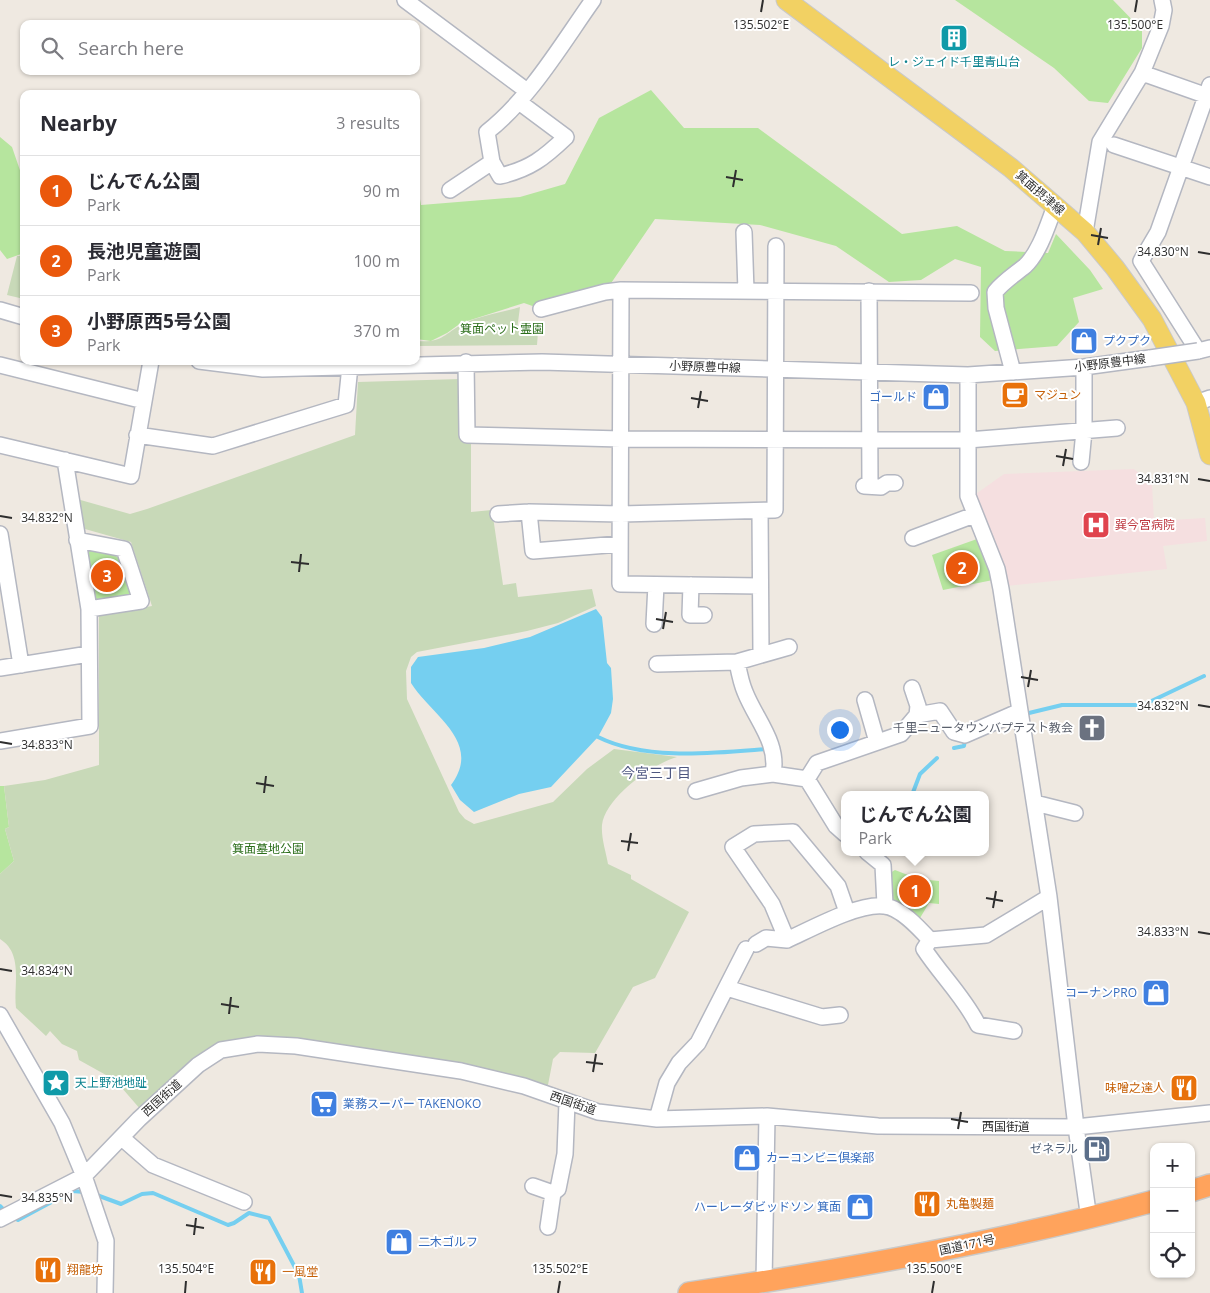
<!DOCTYPE html>
<html lang="en">
<head>
<meta charset="utf-8">
<style>
	:root { --surface:#fff; --page:#f2f2f3; --text:#2b2b33; --muted:#7c7c81; --line:#e1e1e2; --accent:#ea580c }
	body { margin:0; font-family:"Open Sans","Noto Sans JP",sans-serif; background:var(--page); color:var(--text) }
	.controls { position:absolute; right:15px; bottom:15px; display:grid; overflow:hidden; border-radius:10px; box-shadow:0 1px 4px #0004 }
	.controls button { width:45px; height:45px; display:grid; place-items:center; padding:0; border:0; border-bottom:1px solid var(--line); background:var(--surface); color:var(--text); font:25px sans-serif }
	.you { position:absolute; left:839px; top:729px; width:18px; height:18px; margin:-12px; border:4px solid #fff; border-radius:50%; background:#1a73e8; box-shadow:0 0 0 8px #1a73e833 }
	.badge { display:grid; place-items:center; width:32px; height:32px; border-radius:50%; background:var(--accent); color:#fff; font-size:16px; font-weight:700 }
	.pin { position:absolute; translate:-50% -50%; border:2px solid #fff; box-shadow:0 1px 5px #0006 }
	.popup { position:absolute; left:841px; top:791px; width:148px; height:65px; box-sizing:border-box; display:grid; place-content:center; border-radius:10px; background:var(--surface); filter:drop-shadow(0 1px 4px #0005); font-size:16px; white-space:nowrap; color:var(--muted) }
	.popup b { font-size:19px; color:var(--text) }
	.popup::after { content:''; position:absolute; left:50%; top:100%; margin-left:-10px; border:10px solid transparent; border-top-color:var(--surface) }
	.list { margin:0; padding:0; list-style:none }
	h2 { display:flex; justify-content:space-between; align-items:center; height:65px; margin:0; padding:0 20px; font-size:21px }
	h2 small { font-size:16px; font-weight:400; color:var(--muted) }
	.list li { display:grid; grid-template-columns:32px 1fr auto; gap:15px; align-items:center; box-sizing:border-box; height:70px; padding:0 20px; border-top:1px solid var(--line) }
	.list b { display:block; font-size:19px; white-space:nowrap }
	.list p { margin:0; font-size:16px; white-space:nowrap; color:var(--muted) }
	.list em { font-size:16px; font-style:normal; color:var(--muted) }
	.icon { flex:none; width:28px; height:28px; fill:none; stroke:currentColor; stroke-width:2; stroke-linecap:round; stroke-linejoin:round }
	.map { position:relative; flex:none; width:1210px; height:1293px; overflow:hidden }
	.search { position:absolute; background:var(--surface); box-shadow:0 1px 4px #0004; left:20px; top:20px; width:400px; height:55px; display:flex; align-items:center; gap:12px; box-sizing:border-box; padding:0 18px; border-radius:10px; color:var(--muted); font-size:19px }
	.panel { position:absolute; background:var(--surface); box-shadow:0 1px 4px #0004; left:20px; top:90px; width:400px; height:275px; border-radius:10px }
	.map>svg:first-child { display:block }
	.medical { fill:#f5dfe0 }
	.green { fill:#b6e59e }
	.cemetery { fill:#c8d9b8 }
	.water { fill:#75cff0 }
	.lines { fill:none; stroke-linecap:round; stroke-linejoin:round }
	.stream { stroke:#75cff0; stroke-width:4 }
	.minor-casing { stroke:#b4b7c1; stroke-width:18 }
	.major-casing { stroke:#c9c9c9; stroke-width:21 }
	.highway-casing { stroke:#c9c9c9; stroke-width:24 }
	.minor { stroke:#fff; stroke-width:15 }
	.major { stroke:#f2d163; stroke-width:19 }
	.highway { stroke:#ffa35c; stroke-width:21 }
	.minor-bridge-casing { stroke:#b4b7c1; stroke-width:18; stroke-linecap:butt }
	.minor-bridge { stroke:#fff; stroke-width:15 }
	.ticks { fill:none; stroke:#2e2e2e; stroke-width:2 }
	.labels { text-anchor:middle; stroke-width:4; stroke-linejoin:round; paint-order:stroke }
	.culture-label { font-size:12px; fill:#0d838f; stroke:#fff }
	.street-label { font-size:12px; fill:#2e2e2e; stroke:#fff }
	.park-label { font-size:12px; fill:#2c6e1b; stroke:#fff }
	.shop-label { font-size:12px; fill:#366cbe; stroke:#fff; text-anchor:start }
	.food-label { font-size:12px; fill:#c56008; stroke:#fff; text-anchor:start }
	.health-label { font-size:12px; fill:#be3a42; stroke:#fff; text-anchor:start }
	.worship-label { font-size:12px; fill:#5b616d; stroke:#fff; text-anchor:end }
	.service-label { font-size:12px; fill:#4e5e75; stroke:#fff; text-anchor:end }
	.neighbourhood-label { font-size:14px; fill:#4d5680; stroke:#fff }
	.ticks-label { font-size:12px; text-anchor:middle; fill:#2e2e2e; stroke:#fff; stroke-width:4; stroke-linejoin:round; paint-order:stroke }
</style>
</head>
<body>
<div class="map">
<svg width="1210" height="1293" viewBox="0 0 1210 1293">
	<rect width="100%" height="100%" fill="#efe9e1"/>
	<!-- medical -->
	<path class="medical" d="M1134 469 1152 484 1154 521 1205 518 1207 541 1163 546 1167 569 1006 586 973 496 1004 474Z"/>
	<!-- green -->
	<path class="green" d="M955 0H1113L1142 30V48L1108 103 1089 101 1054 68Z
		M651 90 684 128H758L902 234 957 226 1005 251 1048 253 1056 234 1090 270 1103 289 1073 298 1079 322 1057 346 995 351 980 337 981 267 955 259 921 280 889 282 836 246 760 225 655 219 605 292 541 309 524 303 461 323 447 333 431 341 416 339V176L421 205 520 197 565 184 599 118Z
		M0 137 12 147 24 182V253L7 259 0 250Z
		M977 539 993 580 943 590 932 555Z
		M87 548 114 555 119 558 131 593 129 597 96 601 92 596 86 555Z
		M0 786H4L9 827 5 829 14 861 0 874Z
		M895 870 918 879 939 881V904L929 903 920 918 893 901 890 873Z"/>
	<!-- cemetery -->
	<path class="cemetery" d="M17 256H24V299L7 295Z
		M520 307 517 330 538 332 537 345 416 346V341C443 343 442 335 463 324 477 316 504 312 520 307Z
		M461 379V441H471V512L492 510 503 585 516 583 518 597 592 589 596 606 558 623 527 631 417 652 411 657 406 671 407 699 459 812 465 819 474 824 553 802 587 769 614 749 677 757C652 764 605 798 602 825 601 838 606 852 608 864L631 875V879L689 912 655 978 633 987 595 1053 560 1052 553 1059 547 1090 241 1040 141 1110 115 1080 79 1060 77 1051 62 1044 50 1031 46 1036 16 1008C13 985 24 954 0 939V874L14 861 5 829 9 827 4 786 45 780 99 765V615L152 606 131 542 85 529 77 499 130 514 147 509 355 435 358 382Z"/>
	<!-- water -->
	<path class="water" d="M596 609 602 617 607 663 611 668 613 699 611 713 598 737 551 787 519 794 474 812 460 800 451 785C483 742 432 716 411 683V667L418 657 484 648 530 637Z"/>
	<g class="lines">
		<!-- stream -->
		<path class="stream" d="M1029 713 1062 705H1143L1204 676
			M598 737C646 761 715 753 767 749
			M954 748 964 746 965 740
			M912 795 920 774 937 758
			M94 1194 121 1204 142 1194 153 1193 228 1225 234 1223 249 1213 269 1218 299 1275 302 1293
			M0 1206 6 1212
			M11 1217 18 1220 72 1191 85 1192"/>
		<defs>
			<path id="minor" d="M405 0 527 91
				M1142 73 1210 97
				M1210 85 1158 232 1141 261 1198 351 1210 348
				M519 102 566 137C544 158 530 169 500 176L492 162 487 132C531 97 561 45 593 0
				M1114 145 1210 177
				M450 190 492 162
				M744 232 746 291
				M1085 232 1100 142 1142 73 1161 26 1164 10 1162 0
				M621 290 620 584 760 586
				M869 291 870 486
				M541 309 605 292 621 290 971 293
				M0 310 24 317
				M199 361 263 369 542 362 968 375 1084 367 1150 358
				M466 362 467 435 621 439 968 440 1117 428
				M0 365 144 401
				M1013 372 996 308 995 292C1004 281 1014 275 1025 266 1040 252 1048 224 1055 206
				M968 375V496L997 569 1001 589 1049 897 1076 1127 1089 1219
				M1196 403 1210 398
				M137 435 213 446 346 405 350 366
				M0 445 131 476 151 361
				M1081 462 1084 431V367
				M864 486 881 487 887 483H895
				M760 511 761 654
				M498 514 529 512
				M0 534 21 665
				M913 538 974 515
				M77 540 124 549 141 601 89 609
				M620 544 533 551 529 512 621 514 775 510 776 246
				M691 585 690 615H704
				M654 624 656 585
				M737 662C739 672 741 683 745 692 756 720 779 743 773 774L807 779 817 763 901 734 917 715 918 706 912 688
				M657 664 737 662 789 647
				M0 668 89 654
				M865 700 877 742
				M917 715 940 711 954 732 965 735 1020 711
				M0 741 90 726 89 609 65 460
				M807 779 836 826 845 834
				M696 791 741 778 773 774
				M1035 803 1075 813
				M867 852 883 865 885 905
				M847 912 838 886 793 832 754 834 733 847 772 904 787 940C811 929 858 903 884 906 900 907 919 928 930 940L986 935 1049 897
				M930 940 924 949C941 975 964 997 978 1025L1014 1031
				M756 944 766 938 787 940
				M727 988 822 1017 840 1015
				M0 1015 62 1123 84 1176 106 1241 105 1293
				M657 1119 667 1083 679 1063 698 1043 746 949
				M122 1138 153 1165 244 1202
				M533 1186 553 1193
				M0 1219 84 1176 139 1119 198 1065 221 1050 258 1044 296 1046 461 1071 524 1086 598 1112 657 1119 767 1116 878 1126 1076 1127 1210 1113
				M548 1227 553 1193 558 1189 565 1154 567 1102
				M764 1282 767 1116"/>
			<path id="major" d="M786 0 1011 168 1085 232 1115 268 1152 319 1196 403 1210 455"/>
			<path id="highway" d="M1191 1191 1210 1185
				M689 1293C845 1270 1001 1242 1154 1201"/>
		</defs>
		<!-- minor casing -->
		<use href="#minor" class="minor-casing"/>
		<!-- major casing -->
		<use href="#major" class="major-casing"/>
		<!-- highway casing -->
		<use href="#highway" class="highway-casing"/>
		<!-- minor -->
		<use href="#minor" class="minor"/>
		<!-- major -->
		<use href="#major" class="major"/>
		<!-- highway -->
		<use href="#highway" class="highway"/>
		<defs>
			<path id="minor-bridge" d="M1150 358 1198 351"/>
		</defs>
		<!-- minor-bridge casing -->
		<use href="#minor-bridge" class="minor-bridge-casing"/>
		<!-- minor-bridge -->
		<use href="#minor-bridge" class="minor-bridge"/>
	</g>
	<!-- ticks -->
	<path class="ticks" d="M761 12 763 0M1135 12 1137 0M726 177 743 180M733 187 736 170M1091 235 1108 238M1098 245 1101 228M1198 252 1210 254M691 398 708 401M698 408 701 391M1056 456 1073 459M1063 466 1066 449M1198 479 1210 481M0 516 12 518M291 562 309 564M299 572 301 554M656 619 673 622M663 629 666 612M1021 677 1038 680M1028 687 1031 670M1198 705 1210 707M0 742 12 744M256 783 274 786M264 793 266 776M621 841 638 843M628 851 631 833M986 898 1003 901M993 908 996 891M1198 932 1210 934M0 969 12 971M221 1004 239 1007M229 1014 231 997M586 1062 603 1064M593 1072 596 1054M951 1119 968 1122M958 1129 961 1112M0 1195 12 1197M186 1225 204 1228M194 1235 196 1218M185 1293 186 1281M558 1293 560 1281M932 1293 934 1281"/>
	<!-- icons -->
	<defs>
		<symbol id="building-square" viewBox="-11 -11 22 22"><rect x="-9" y="-9" width="18" height="18" rx="4" fill="#0f9aa8" stroke="#fff"/><path d="M-4-6H4V6H1V3H-1V6H-4ZM-2.5-4.3h1.7v1.8h-1.7ZM.8-4.3h1.7v1.8H.8ZM-2.5-1h1.7V.8h-1.7ZM.8-1h1.7V.8H.8Z" fill="#fff"/></symbol>
		<symbol id="shop-square" viewBox="-11 -11 22 22"><rect x="-9" y="-9" width="18" height="18" rx="4" fill="#3f7fe0" stroke="#fff"/><path d="M-5-2.5h2.3a2.7 3.5 0 0 1 5.4 0H5L5.5 6h-11ZM-1.5-2.5h3a1.5 2.3 0 0 0-3 0Z" fill="#fff"/></symbol>
		<symbol id="cafe-square" viewBox="-11 -11 22 22"><rect x="-9" y="-9" width="18" height="18" rx="4" fill="#e8710a" stroke="#fff"/><path d="M-5.5-4.5H6V0H3Q3 3.5 0 3.5H-2.5Q-5.5 3.5-5.5 0ZM3-3.2v2h1.7v-2ZM-6 4.5H4V6H-6Z" fill="#fff"/></symbol>
		<symbol id="hospital-square" viewBox="-11 -11 22 22"><rect x="-9" y="-9" width="18" height="18" rx="4" fill="#e0444e" stroke="#fff"/><path d="M-5-5h3v3.5h4V-5h3V5h-3V1.5h-4V5h-3Z" fill="#fff"/></symbol>
		<symbol id="church-square" viewBox="-11 -11 22 22"><rect x="-9" y="-9" width="18" height="18" rx="4" fill="#6b7280" stroke="#fff"/><path d="M-1.2-6h2.4v3.5h3.3v2.4h-3.3V6h-2.4V-.1h-3.3v-2.4h3.3Z" fill="#fff"/></symbol>
		<symbol id="sight-square" viewBox="-11 -11 22 22"><rect x="-9" y="-9" width="18" height="18" rx="4" fill="#0f9aa8" stroke="#fff"/><path d="M0-6L1.8-2.2L6-1.7L2.9 1.2L3.7 5.4L0 3.3L-3.7 5.4L-2.9 1.2L-6-1.7L-1.8-2.2Z" fill="#fff"/></symbol>
		<symbol id="restaurant-square" viewBox="-11 -11 22 22"><rect x="-9" y="-9" width="18" height="18" rx="4" fill="#e8710a" stroke="#fff"/><path d="M-5-6h1v4h1v-4h1v4h1v-4h1v5L-1.5 .5V6h-2V.5L-5-1ZM5-6V6H3V1.5H1.5Q1.5-4 5-6Z" fill="#fff"/></symbol>
		<symbol id="supermarket-square" viewBox="-11 -11 22 22"><rect x="-9" y="-9" width="18" height="18" rx="4" fill="#3f7fe0" stroke="#fff"/><path d="M-6-5.5h2.5l.6 2H6L4.5 2H-2.5L-4.4-4H-6ZM-1.5 3.2a1.3 1.3 0 1 0 .1 0ZM3 3.2a1.3 1.3 0 1 0 .1 0Z" fill="#fff"/></symbol>
		<symbol id="fuel-square" viewBox="-11 -11 22 22"><rect x="-9" y="-9" width="18" height="18" rx="4" fill="#5c6f8a" stroke="#fff"/><path d="M-5.5-6h7V0h2V4h1.3V-2.5L3-4.5l.8-.8L6-3V5H2.5V1h-1V6h-7ZM-4.2-4.7v3.2H.2V-4.7Z" fill="#fff"/></symbol>
	</defs>
	<g fill-rule="evenodd">
		<use href="#building-square" x="938" y="22" width="32" height="32"/>
		<use href="#shop-square" x="1068" y="325" width="32" height="32"/>
		<use href="#cafe-square" x="999" y="379" width="32" height="32"/>
		<use href="#shop-square" x="920" y="381" width="32" height="32"/>
		<use href="#hospital-square" x="1080" y="509" width="32" height="32"/>
		<use href="#church-square" x="1076" y="712" width="32" height="32"/>
		<use href="#shop-square" x="1140" y="977" width="32" height="32"/>
		<use href="#sight-square" x="40" y="1067" width="32" height="32"/>
		<use href="#restaurant-square" x="1168" y="1072" width="32" height="32"/>
		<use href="#supermarket-square" x="308" y="1088" width="32" height="32"/>
		<use href="#fuel-square" x="1081" y="1133" width="32" height="32"/>
		<use href="#shop-square" x="731" y="1142" width="32" height="32"/>
		<use href="#restaurant-square" x="911" y="1188" width="32" height="32"/>
		<use href="#shop-square" x="844" y="1191" width="32" height="32"/>
		<use href="#shop-square" x="383" y="1226" width="32" height="32"/>
		<use href="#restaurant-square" x="32" y="1254" width="32" height="32"/>
		<use href="#restaurant-square" x="247" y="1256" width="32" height="32"/>
	</g>
	<g class="labels">
		<!-- culture labels -->
		<g class="culture-label">
			<text x="954" y="66">レ・ジェイド千里青山台</text>
			<text x="75" y="1087" text-anchor="start">天上野池地趾</text>
		</g>
		<!-- street labels -->
		<g class="street-label">
			<text transform="translate(1040 193) rotate(41)" y="4">箕面摂津線</text>
			<text transform="translate(1110 363) rotate(-7)" y="4">小野原豊中線</text>
			<text transform="translate(705 367) rotate(2)" y="4">小野原豊中線</text>
			<text transform="translate(162 1098) rotate(-42)" y="4">西国街道</text>
			<text transform="translate(573 1103) rotate(19)" y="4">西国街道</text>
			<text x="1006" y="1131">西国街道</text>
			<text transform="translate(967 1245) rotate(-12)" y="4">国道171号</text>
		</g>
		<!-- park labels -->
		<g class="park-label">
			<text x="502" y="333">箕面ペット霊園</text>
			<text x="268" y="853">箕面墓地公園</text>
		</g>
		<!-- shop labels -->
		<g class="shop-label">
			<text x="1103" y="345">プクプク</text>
			<text x="917" y="401" text-anchor="end">ゴールド</text>
			<text x="1137" y="997" text-anchor="end">コーナンPRO</text>
			<text x="343" y="1108">業務スーパー TAKENOKO</text>
			<text x="766" y="1162">カーコンビニ倶楽部</text>
			<text x="841" y="1211" text-anchor="end">ハーレーダビッドソン 箕面</text>
			<text x="418" y="1246">二木ゴルフ</text>
		</g>
		<!-- food labels -->
		<g class="food-label">
			<text x="1034" y="399">マジュン</text>
			<text x="1165" y="1092" text-anchor="end">味噌之達人</text>
			<text x="946" y="1208">丸亀製麺</text>
			<text x="67" y="1274">翔龍坊</text>
			<text x="282" y="1276">一風堂</text>
		</g>
		<!-- health labels -->
		<g class="health-label">
			<text x="1115" y="529">巽今宮病院</text>
		</g>
		<!-- worship labels -->
		<g class="worship-label">
			<text x="1073" y="732">千里ニュータウンバプテスト教会</text>
		</g>
		<!-- service labels -->
		<g class="service-label">
			<text x="1078" y="1153">ゼネラル</text>
		</g>
		<!-- neighbourhood labels -->
		<g class="neighbourhood-label">
			<text x="656" y="778">今宮三丁目</text>
		</g>
	</g>
	<g class="ticks-label">
		<text x="761" y="29">135.502°E</text>
		<text x="1135" y="29">135.500°E</text>
		<text x="1163" y="256">34.830°N</text>
		<text x="1163" y="483">34.831°N</text>
		<text x="47" y="522">34.832°N</text>
		<text x="1163" y="710">34.832°N</text>
		<text x="47" y="749">34.833°N</text>
		<text x="1163" y="936">34.833°N</text>
		<text x="47" y="975">34.834°N</text>
		<text x="47" y="1202">34.835°N</text>
		<text x="186" y="1273">135.504°E</text>
		<text x="560" y="1273">135.502°E</text>
		<text x="934" y="1273">135.500°E</text>
	</g>
</svg>
<div class="controls">
<button>+</button>
<button>−</button>
<button><svg class="icon" aria-label="locate" viewBox="0 0 24 24"><circle cx="12" cy="12" r="6"/><path d="M12 2v4M12 18v4M2 12h4M18 12h4"/></svg></button>
</div>
<div class="you"></div>
<div class="pin badge" style="left:915px;top:891px">1</div>
<div class="popup"><b>じんでん公園</b>Park</div>
<div class="pin badge" style="left:962px;top:568px">2</div>
<div class="pin badge" style="left:107px;top:576px">3</div>
<div class="search"><svg class="icon" aria-label="search" viewBox="0 0 24 24"><circle cx="10" cy="10" r="6"/><path d="M15 15l6 6"/></svg>Search here</div>
<section class="panel">
<h2>Nearby<small>3 results</small></h2>
<ul class="list">
<li><span class="badge">1</span><div><b>じんでん公園</b><p>Park</p></div><em>90 m</em></li>
<li><span class="badge">2</span><div><b>長池児童遊園</b><p>Park</p></div><em>100 m</em></li>
<li><span class="badge">3</span><div><b>小野原西5号公園</b><p>Park</p></div><em>370 m</em></li>
</ul>
</section>
</div>
</body>
</html>
